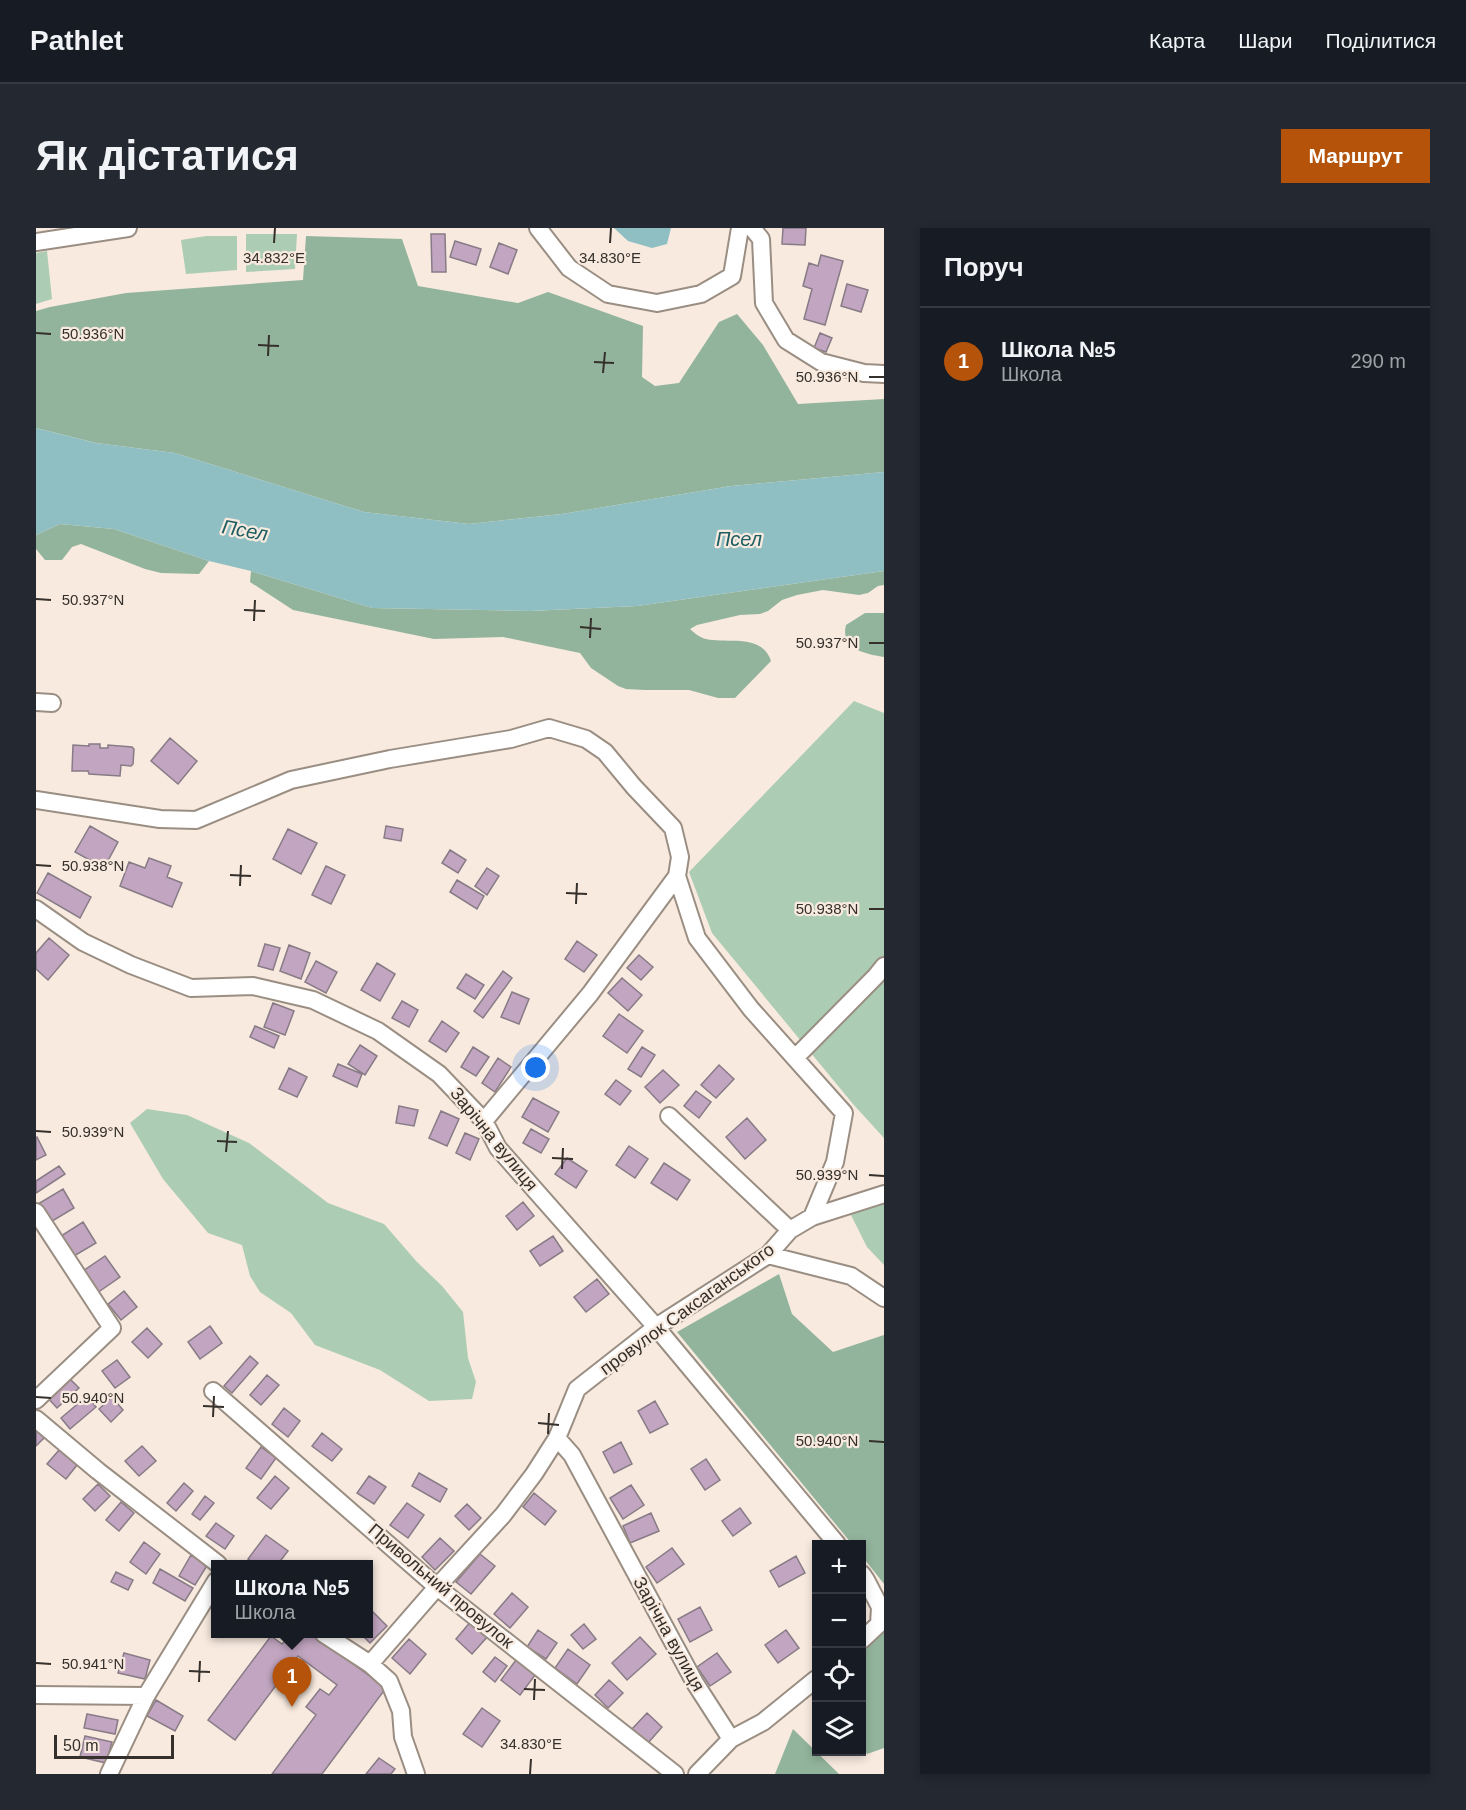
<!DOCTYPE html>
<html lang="uk">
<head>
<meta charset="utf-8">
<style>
	:root { --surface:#171b24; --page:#242831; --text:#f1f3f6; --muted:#9ea1a6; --line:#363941; --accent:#b45309 }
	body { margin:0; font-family:Arial,sans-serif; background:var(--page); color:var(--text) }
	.controls { position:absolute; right:18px; bottom:18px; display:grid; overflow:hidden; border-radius:0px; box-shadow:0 3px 9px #0003 }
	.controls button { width:54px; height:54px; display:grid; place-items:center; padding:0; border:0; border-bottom:2px solid var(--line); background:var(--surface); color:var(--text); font:30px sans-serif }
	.scale { position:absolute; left:18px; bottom:15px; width:120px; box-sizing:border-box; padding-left:6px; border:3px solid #35302b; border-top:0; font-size:16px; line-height:21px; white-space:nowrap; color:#35302b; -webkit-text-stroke:4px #f8eadf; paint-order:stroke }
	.you { position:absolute; left:500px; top:840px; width:21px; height:21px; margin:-15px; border:4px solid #fff; border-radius:50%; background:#1a73e8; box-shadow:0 0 0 9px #1a73e833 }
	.badge { display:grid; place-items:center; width:39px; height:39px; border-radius:50%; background:var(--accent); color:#fff; font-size:20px; font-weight:700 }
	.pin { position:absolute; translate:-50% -50px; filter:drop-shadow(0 2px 3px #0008) }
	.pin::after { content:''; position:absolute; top:32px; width:21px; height:18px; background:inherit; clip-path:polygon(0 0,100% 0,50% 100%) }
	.popup { position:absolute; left:175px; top:1332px; width:162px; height:78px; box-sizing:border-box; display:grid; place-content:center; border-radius:0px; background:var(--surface); filter:drop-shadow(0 2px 4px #0005); font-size:20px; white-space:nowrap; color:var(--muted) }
	.popup b { font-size:22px; color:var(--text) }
	.popup::after { content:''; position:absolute; left:50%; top:100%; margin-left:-12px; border:12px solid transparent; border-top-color:var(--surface) }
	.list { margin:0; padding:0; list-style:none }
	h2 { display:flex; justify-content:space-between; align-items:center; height:78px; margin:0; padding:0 24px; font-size:26px }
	h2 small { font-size:20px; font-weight:400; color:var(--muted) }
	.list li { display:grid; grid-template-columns:39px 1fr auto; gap:18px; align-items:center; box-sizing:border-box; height:108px; padding:0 24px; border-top:2px solid var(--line) }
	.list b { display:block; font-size:22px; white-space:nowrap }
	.list p { margin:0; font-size:20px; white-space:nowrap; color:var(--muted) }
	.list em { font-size:20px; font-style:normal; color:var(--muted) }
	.icon { flex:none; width:33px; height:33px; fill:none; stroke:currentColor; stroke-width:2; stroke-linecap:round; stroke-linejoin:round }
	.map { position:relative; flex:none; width:848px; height:1546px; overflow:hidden; border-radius:0px }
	header { display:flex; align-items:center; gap:36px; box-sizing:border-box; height:84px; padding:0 30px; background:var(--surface); border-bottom:2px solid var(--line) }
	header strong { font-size:28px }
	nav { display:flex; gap:33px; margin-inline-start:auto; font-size:21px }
	.intro { display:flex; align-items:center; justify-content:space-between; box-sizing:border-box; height:144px; padding:0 36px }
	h1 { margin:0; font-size:42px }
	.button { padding:15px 27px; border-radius:0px; background:var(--accent); color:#fff; font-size:21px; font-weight:700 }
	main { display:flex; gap:36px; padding:0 36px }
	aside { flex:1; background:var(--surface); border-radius:0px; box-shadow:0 3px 9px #0003 }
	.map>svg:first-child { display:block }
	.green { fill:#acccb4 }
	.forest { fill:#93b49c }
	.water { fill:#8fbfc2 }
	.building { fill:#c2a5c0; stroke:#877b86; stroke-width:1.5 }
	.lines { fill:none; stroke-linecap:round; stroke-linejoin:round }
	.minor-casing { stroke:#9a8e83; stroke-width:20 }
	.minor { stroke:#fff; stroke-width:16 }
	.ticks { fill:none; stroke:#35302b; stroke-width:2 }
	.labels { text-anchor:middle; stroke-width:4.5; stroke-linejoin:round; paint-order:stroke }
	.street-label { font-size:18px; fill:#35302b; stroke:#f8eadf }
	.water-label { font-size:20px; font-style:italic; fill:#1c5d62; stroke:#f8eadf }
	.ticks-label { font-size:15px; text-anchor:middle; fill:#35302b; stroke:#f8eadf; stroke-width:4.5; stroke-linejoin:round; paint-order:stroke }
</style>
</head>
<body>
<header>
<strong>Pathlet</strong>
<nav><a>Карта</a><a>Шари</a><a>Поділитися</a></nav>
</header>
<div class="intro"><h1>Як дістатися</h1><a class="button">Маршрут</a></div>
<main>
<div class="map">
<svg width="848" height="1546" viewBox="0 0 848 1546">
	<rect width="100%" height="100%" fill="#f8eadf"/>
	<!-- green -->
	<path class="green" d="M210 6H261L259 41 210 44Z
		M170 8H201V42L150 46 145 12Z
		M11 23 16 71 0 76V25Z
		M818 473 848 485V910L817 876 676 705 653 644Z
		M111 881 151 887 213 915 292 975 348 996 381 1034 406 1058 427 1084 432 1130 440 1154 436 1171 393 1173 344 1142 279 1117 255 1085 224 1064 214 1048 206 1017 172 1005 127 951 94 895Z
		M848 974V1037L831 1019 814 985Z"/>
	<!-- forest -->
	<path class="forest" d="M270 8 366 11 382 58 482 75 512 64 607 98 606 149 619 158 643 155 683 94 701 86 727 117 762 176 848 171V244L695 258 526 286 433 296 328 284 139 225 60 215 0 200V83L14 79 90 65 267 52Z
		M24 296 78 301 173 333 163 346 125 345 109 341 45 316 36 319 26 332H9L0 321V307Z
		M215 343 336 380 494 383 601 378 848 343V357L842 358 832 365 823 367 787 362 761 367 746 372 732 383 724 386 704 387 661 397 654 401C658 405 665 410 670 411 692 416 726 405 735 433L699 470H682L653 462H609L590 461 582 458 555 440 544 425 467 409 398 411 257 382 214 354Z
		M829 385H848V429C829 426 804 421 810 397Z
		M743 1046 756 1086 797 1124 848 1107V1356L826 1328V1316H816L641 1104Z
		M848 1403V1520L831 1526 826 1516V1425Z
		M757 1501 803 1546H739Z"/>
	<!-- water -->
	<path class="water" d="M578 0H635L631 16 616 20 592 13Z
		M0 200 60 215 139 225 328 284 433 296 526 286 695 258 848 244V343L601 378 494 383 336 380 215 343 173 333 78 301 24 296 0 307Z"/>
	<!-- building -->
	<path class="building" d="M747 0H770L769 17 746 16Z
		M395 6H409L410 44H396Z
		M419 13 445 21 440 37 414 29Z
		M463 15 481 22 472 46 454 39Z
		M785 27 807 33 789 97 768 91 776 61 767 58 773 35 782 38Z
		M811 56 832 62 825 84 805 78Z
		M784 105 796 110 790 124 778 120Z
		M134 510 161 533 142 556 115 533Z
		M53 516H64V520H72V517L96 519 98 521 97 536 95 538 85 537 84 548 53 546 52 543H36L37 517 53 518Z
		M54 598 82 614 68 640 39 624Z
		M350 598 367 601 365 613 348 610Z
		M252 601 281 615 265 646 237 631Z
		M414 622 430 632 422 645 406 635Z
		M113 630 135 638 131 649 146 655 136 679 84 658 93 634 109 640Z
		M290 638 309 647 295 676 276 667Z
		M451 640 463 648 451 667 439 658Z
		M12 645 55 669 44 690 1 665Z
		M421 652 448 668 441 681 414 664Z
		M13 710 33 727 12 752 0 741V725Z
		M541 713 561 727 548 744 529 731Z
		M229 716 244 720 237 742 222 738Z
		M253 717 274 725 265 751 244 743Z
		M603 727 617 739 605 752 591 740Z
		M280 733 301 744 290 765 269 754Z
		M341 735 359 746 344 773 325 762Z
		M467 743 476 750 447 790 438 783Z
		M430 746 448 757 439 771 421 760Z
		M586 750 606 767 592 783 572 765Z
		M476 764 493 771 483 796 465 789Z
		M366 773 382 782 373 799 356 790Z
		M237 775 258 783 249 807 228 799Z
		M583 786 607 803 591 825 567 808Z
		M406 793 423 805 410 824 393 813Z
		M219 798 243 808 238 820 214 809Z
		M324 817 341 828 329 847 312 836Z
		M437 819 453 829 440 848 425 839Z
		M606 819 619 827 605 849 592 841Z
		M462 830 475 839 459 864 446 855Z
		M302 836 326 846 321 859 297 848Z
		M683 837 698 851 680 870 665 857Z
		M253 840 271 849 261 869 243 861Z
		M627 842 643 857 624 875 609 859Z
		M580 852 595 863 584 877 569 866Z
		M660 863 675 874 663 890 648 878Z
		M497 870 523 884 512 904 486 889Z
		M363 878 382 882 378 898 360 895Z
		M405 883 423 891 411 918 393 910Z
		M711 890 730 912 709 931 690 909Z
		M495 901 513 911 505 925 487 915Z
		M429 905 443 911 434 932 420 925Z
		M1 909 10 927 0 932V910Z
		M593 918 612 931 599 950 580 937Z
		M531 930 551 943 540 960 519 946Z
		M628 935 654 952 641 972 615 955Z
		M23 938 29 946 0 965V953Z
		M27 961 38 980 13 995 2 976Z
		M487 974 498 988 481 1002 470 988Z
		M47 994 60 1015 38 1028 25 1008Z
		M517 1008 527 1023 504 1038 494 1023Z
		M69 1028 84 1049 61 1065 47 1043Z
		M561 1051 573 1066 550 1084 538 1069Z
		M88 1063 101 1079 85 1092 72 1076Z
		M174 1098 186 1115 164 1131 152 1114Z
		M111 1100 126 1116 112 1130 96 1114Z
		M214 1128 222 1135 196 1165 188 1158Z
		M81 1132 94 1149 79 1160 66 1143Z
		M231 1147 243 1157 225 1177 214 1167Z
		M32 1149 43 1160 21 1180 11 1169Z
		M51 1168 60 1179 34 1201 25 1190Z
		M76 1169 87 1182 75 1194 63 1181Z
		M619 1173 632 1196 614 1205 602 1183Z
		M248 1180 264 1193 252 1209 236 1196Z
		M0 1198 10 1208 0 1218Z
		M286 1205 306 1221 296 1233 276 1218Z
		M585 1214 596 1236 578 1245 567 1224Z
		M106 1218 120 1233 103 1248 89 1233Z
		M225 1219 240 1230 225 1251 210 1240Z
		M23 1222 41 1237 30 1251 11 1236Z
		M670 1231 684 1252 669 1262 655 1241Z
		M383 1245 411 1261 404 1274 376 1258Z
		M239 1248 253 1260 235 1281 221 1270Z
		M333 1248 350 1259 338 1276 321 1265Z
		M148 1255 157 1263 140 1283 131 1275Z
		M62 1256 74 1268 59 1283 47 1271Z
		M595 1257 608 1277 587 1291 574 1270Z
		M498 1265 520 1283 509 1297 487 1279Z
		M169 1268 178 1275 164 1292 156 1286Z
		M85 1274 98 1285 83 1303 70 1292Z
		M371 1275 388 1287 372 1310 354 1297Z
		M431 1276 445 1290 433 1302 419 1288Z
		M704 1280 715 1295 697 1308 686 1293Z
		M615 1285 623 1303 594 1315 587 1298Z
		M180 1295 198 1308 189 1321 170 1308Z
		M230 1307 252 1323 242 1336H219L212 1331Z
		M404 1310 418 1323 399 1342 386 1329Z
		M108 1314 124 1326 110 1346 94 1334Z
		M636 1320 648 1336 621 1355 610 1339Z
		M444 1326 459 1338 435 1366 420 1354Z
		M155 1327 172 1336 159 1357 143 1348Z
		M760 1328 769 1345 743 1359 734 1343Z
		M124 1341 157 1360 149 1373 117 1355Z
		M80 1344 97 1352 92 1362 75 1354Z
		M476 1365 492 1379 474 1400 458 1386Z
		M664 1379 676 1402 654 1414 642 1391Z
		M337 1384 351 1398 334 1415 325 1406H332V1388Z
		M436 1392 453 1407 436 1426 420 1411Z
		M548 1396 560 1411 547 1421 535 1407Z
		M502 1402 521 1415 510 1431 491 1419Z
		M750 1402 763 1420 742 1435 729 1417Z
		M255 1406H276L350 1460 286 1546H236L280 1487 270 1479 284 1461 293 1467 301 1457 262 1428 199 1512 172 1492 235 1408 246 1416Z
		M604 1409 620 1426 591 1452 576 1435Z
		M373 1411 390 1426 374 1446 356 1430Z
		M532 1421 554 1437 541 1456 519 1440Z
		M88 1425 114 1432 109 1451 82 1445Z
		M681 1425 695 1444 674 1458 661 1439Z
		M459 1429 471 1438 459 1454 447 1444Z
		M480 1432 500 1446 484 1467 465 1452Z
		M573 1452 587 1465 572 1480 559 1467Z
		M120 1472 147 1488 139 1503 111 1488Z
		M446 1480 464 1493 446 1519 427 1506Z
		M611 1485 626 1499 612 1515 596 1501Z
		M51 1486 82 1492 79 1506 48 1500Z
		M49 1508 76 1514 70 1535 44 1529Z
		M343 1530 359 1541 355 1546H330Z"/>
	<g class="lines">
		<defs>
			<path id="minor" d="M502 0 533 40 572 66 621 75 665 66 696 48 704 0
				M716 0 725 11 728 75 750 112 785 134 828 145 848 146
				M0 14 92 0
				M0 474 16 475
				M0 572 124 591 160 592 255 552 354 531 475 511 513 500 550 511 569 524 598 559 637 600 644 629 641 648 661 710 715 781 808 885 799 934 776 989
				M0 681 47 714 95 737 155 760 217 758 277 772 342 803 403 846 448 893 462 920 620 1099 801 1316
				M759 830 840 748 848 738
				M633 888 754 1002
				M448 893 554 766 641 648
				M0 984 76 1100 0 1172
				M732 1027 815 1048 848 1070
				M177 1163 401 1359 639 1546
				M0 1191 62 1243 182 1336
				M521 1210 536 1227 659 1455 695 1511
				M826 1346 830 1352 844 1379 843 1396 826 1412
				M288 1406 334 1436 353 1453 365 1483 367 1509 380 1546
				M334 1436 401 1359 467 1287 498 1246 521 1210 541 1161 620 1099 732 1027 754 1002 776 989 848 966
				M0 1467 110 1468
				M73 1546 110 1468 180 1353
				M661 1546 695 1511 727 1494 780 1451"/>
		</defs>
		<!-- minor casing -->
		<use href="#minor" class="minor-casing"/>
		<!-- minor -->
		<use href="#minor" class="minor"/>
	</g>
	<!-- ticks -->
	<path class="ticks" d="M238 15 239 0M574 15 575 0M0 105 15 106M222 117 243 118M232 128 233 107M558 134 578 135M567 145 569 124M833 149H848M0 371 15 372M208 382 229 383M218 393 219 372M544 399 565 401M554 410 555 390M833 415H848M0 637 15 638M194 647 215 648M204 658 205 637M530 665 551 666M540 676 541 655M833 681H848M0 903 15 904M181 913 201 914M190 924 192 903M516 930 537 931M526 941 527 920M833 947 848 948M0 1169 15 1170M167 1178 188 1179M177 1189 178 1168M502 1195 523 1197M512 1206 513 1185M833 1213 848 1214M0 1435 15 1436M153 1443 174 1444M163 1454 164 1433M488 1461 509 1462M498 1472 499 1451M494 1546 495 1531"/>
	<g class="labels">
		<!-- street labels -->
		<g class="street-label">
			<text transform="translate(458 911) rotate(51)" y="6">Зарічна вулиця</text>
			<text transform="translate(651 1081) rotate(-36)" y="6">провулок Саксаганського</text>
			<text transform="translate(405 1358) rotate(40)" y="6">Привольний провулок</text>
			<text transform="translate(633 1406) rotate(61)" y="6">Зарічна вулиця</text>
		</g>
		<!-- water labels -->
		<g class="water-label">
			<text transform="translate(209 302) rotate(10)" y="7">Псел</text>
			<text x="703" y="318">Псел</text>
		</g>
	</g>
	<g class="ticks-label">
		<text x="238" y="35">34.832°E</text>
		<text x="574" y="35">34.830°E</text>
		<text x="57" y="111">50.936°N</text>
		<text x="791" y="154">50.936°N</text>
		<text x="57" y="377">50.937°N</text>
		<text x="791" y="420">50.937°N</text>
		<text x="57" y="643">50.938°N</text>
		<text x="791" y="686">50.938°N</text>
		<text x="57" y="909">50.939°N</text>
		<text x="791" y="952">50.939°N</text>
		<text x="57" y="1175">50.940°N</text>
		<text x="791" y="1218">50.940°N</text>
		<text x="57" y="1441">50.941°N</text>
		<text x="495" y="1521">34.830°E</text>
	</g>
</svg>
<div class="controls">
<button>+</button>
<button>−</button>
<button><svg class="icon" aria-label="locate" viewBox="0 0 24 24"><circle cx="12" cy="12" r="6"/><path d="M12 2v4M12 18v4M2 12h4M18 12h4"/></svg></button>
<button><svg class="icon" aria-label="layers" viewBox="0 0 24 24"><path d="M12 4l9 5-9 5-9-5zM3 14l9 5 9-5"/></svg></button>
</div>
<div class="scale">50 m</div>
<div class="you"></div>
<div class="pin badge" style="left:256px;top:1479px">1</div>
<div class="popup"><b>Школа №5</b>Школа</div>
</div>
<aside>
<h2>Поруч<small></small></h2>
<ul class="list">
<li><span class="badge">1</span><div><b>Школа №5</b><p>Школа</p></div><em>290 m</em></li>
</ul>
</aside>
</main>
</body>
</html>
